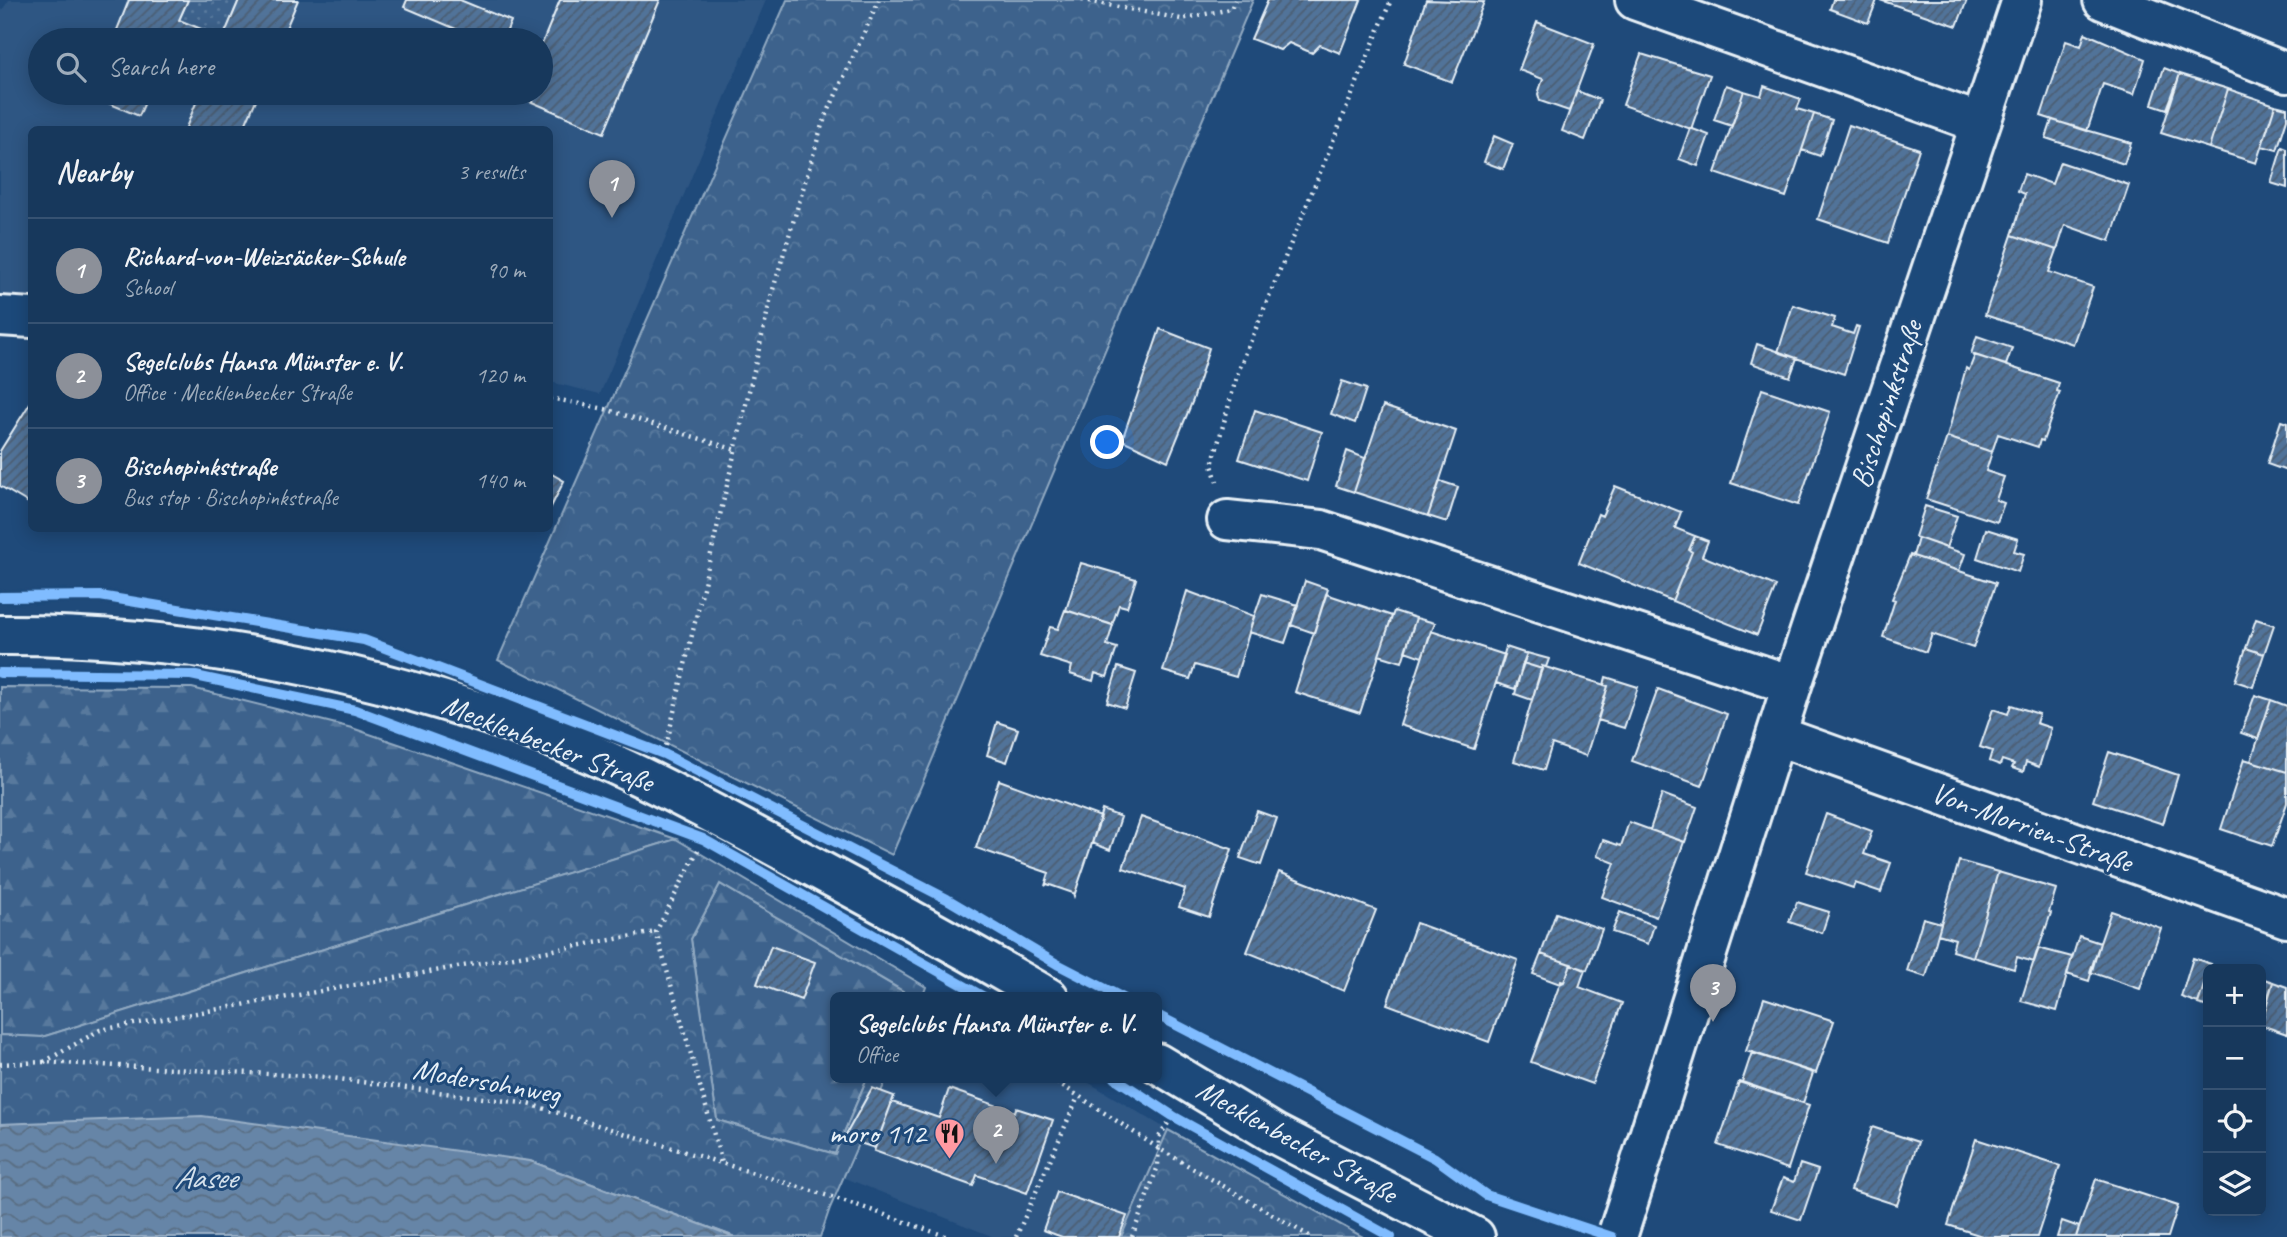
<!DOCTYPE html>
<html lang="en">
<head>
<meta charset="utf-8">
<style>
	:root { --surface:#17385c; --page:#203f62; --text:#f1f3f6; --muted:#9eacbb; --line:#365272; --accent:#8c9099 }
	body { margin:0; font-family:Caveat,sans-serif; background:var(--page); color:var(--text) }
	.controls { position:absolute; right:21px; bottom:21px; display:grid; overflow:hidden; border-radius:10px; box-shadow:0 4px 18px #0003 }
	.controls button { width:63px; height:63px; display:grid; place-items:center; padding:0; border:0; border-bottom:2px solid var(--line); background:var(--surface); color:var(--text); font:35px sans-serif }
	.you { position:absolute; left:1108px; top:443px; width:24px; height:24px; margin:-18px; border:5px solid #fff; border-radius:50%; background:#1a73e8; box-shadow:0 0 0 10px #1a73e833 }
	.badge { display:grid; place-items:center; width:46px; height:46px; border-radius:50%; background:var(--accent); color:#fff; font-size:23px; font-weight:700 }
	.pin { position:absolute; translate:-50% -58px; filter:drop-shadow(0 2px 4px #0008) }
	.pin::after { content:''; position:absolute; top:37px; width:24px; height:21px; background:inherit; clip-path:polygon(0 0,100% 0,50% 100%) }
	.popup { position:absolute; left:830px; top:992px; width:332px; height:91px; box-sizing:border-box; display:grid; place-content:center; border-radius:10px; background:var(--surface); filter:drop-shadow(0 2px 5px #0005); font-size:23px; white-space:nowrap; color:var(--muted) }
	.popup b { font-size:26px; color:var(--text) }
	.popup::after { content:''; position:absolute; left:50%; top:100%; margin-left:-14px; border:14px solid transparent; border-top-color:var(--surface) }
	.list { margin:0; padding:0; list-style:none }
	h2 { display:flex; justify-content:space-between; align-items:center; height:91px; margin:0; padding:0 28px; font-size:30px }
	h2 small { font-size:23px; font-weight:400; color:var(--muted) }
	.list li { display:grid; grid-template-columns:46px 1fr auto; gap:21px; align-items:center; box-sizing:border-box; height:105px; padding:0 28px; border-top:2px solid var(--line) }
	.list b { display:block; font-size:26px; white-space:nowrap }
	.list p { margin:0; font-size:23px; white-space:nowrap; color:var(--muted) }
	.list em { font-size:23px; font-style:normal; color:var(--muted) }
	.icon { flex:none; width:38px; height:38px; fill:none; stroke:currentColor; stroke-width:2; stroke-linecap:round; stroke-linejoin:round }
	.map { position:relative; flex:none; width:2287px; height:1237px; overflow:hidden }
	.search { position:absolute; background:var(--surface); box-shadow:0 4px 18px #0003; left:28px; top:28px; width:525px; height:77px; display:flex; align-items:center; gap:18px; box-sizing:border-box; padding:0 24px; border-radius:38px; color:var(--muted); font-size:26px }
	.panel { position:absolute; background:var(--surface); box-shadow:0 4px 18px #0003; left:28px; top:126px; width:525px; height:406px; border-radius:10px }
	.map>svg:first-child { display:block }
	.built { fill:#2e5683; fill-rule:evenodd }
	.grass { fill:url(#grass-dots); stroke:#92aac2; stroke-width:2 }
	.forest { fill:url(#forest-firs); stroke:#92aac2; stroke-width:2 }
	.park { fill:url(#park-crowns); stroke:#92aac2; stroke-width:2 }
	.water { fill:url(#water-waves); stroke:#9ab0c7; stroke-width:2 }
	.building { fill:url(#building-hatch); stroke:#e8f1f8; stroke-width:2 }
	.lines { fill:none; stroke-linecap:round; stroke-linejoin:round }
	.minor-casing { stroke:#e8f1f8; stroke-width:44 }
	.path { stroke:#e8f1f8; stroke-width:4.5; stroke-dasharray:2 5; stroke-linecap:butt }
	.minor { stroke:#1f4a7a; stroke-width:38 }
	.cycleway-casing { stroke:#1f4a7a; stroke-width:15 }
	.cycleway { stroke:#80bcff; stroke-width:10 }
	.labels { text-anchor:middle; stroke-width:6; stroke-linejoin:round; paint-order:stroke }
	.street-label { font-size:30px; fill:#e8f1f8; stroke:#1f4a7a }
	.poi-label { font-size:30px; fill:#e8f1f8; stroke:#1f4a7a; text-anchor:end }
	.water-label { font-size:32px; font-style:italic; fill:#d4e1ec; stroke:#1f4a7a }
</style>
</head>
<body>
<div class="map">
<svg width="2287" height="1237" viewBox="0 0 2287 1237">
	<defs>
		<pattern id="grass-dots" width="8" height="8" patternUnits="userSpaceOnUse" patternTransform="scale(1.75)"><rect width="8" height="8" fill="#3c628c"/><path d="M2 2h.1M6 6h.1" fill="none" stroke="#58799d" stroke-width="1.8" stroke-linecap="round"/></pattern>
		<pattern id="forest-firs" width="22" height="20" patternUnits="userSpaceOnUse" patternTransform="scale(1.75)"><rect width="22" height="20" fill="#3c628c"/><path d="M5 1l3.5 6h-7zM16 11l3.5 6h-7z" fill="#58799d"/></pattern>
		<pattern id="park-crowns" width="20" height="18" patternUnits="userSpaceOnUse" patternTransform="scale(1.75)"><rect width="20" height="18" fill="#3c628c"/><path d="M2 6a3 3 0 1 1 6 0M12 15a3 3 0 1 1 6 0" fill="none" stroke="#58799d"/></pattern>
		<pattern id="water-waves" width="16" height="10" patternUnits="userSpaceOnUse" patternTransform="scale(1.75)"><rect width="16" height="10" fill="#6685a7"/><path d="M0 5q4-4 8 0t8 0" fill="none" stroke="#596d82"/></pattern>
		<pattern id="building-hatch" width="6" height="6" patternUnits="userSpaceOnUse" patternTransform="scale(1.75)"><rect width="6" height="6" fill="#517399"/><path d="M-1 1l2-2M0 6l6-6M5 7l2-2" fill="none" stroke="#4c5e72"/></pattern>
	</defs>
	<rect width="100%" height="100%" fill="#1f4a7a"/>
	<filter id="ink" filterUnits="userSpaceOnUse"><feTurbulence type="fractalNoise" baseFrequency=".0143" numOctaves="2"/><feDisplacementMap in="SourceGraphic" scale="14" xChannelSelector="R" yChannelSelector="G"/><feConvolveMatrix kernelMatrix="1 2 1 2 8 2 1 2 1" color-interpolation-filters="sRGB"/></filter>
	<g filter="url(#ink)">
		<!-- built -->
		<path class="built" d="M9 0H766L600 394 550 382V130H32L31 308 0 306V13ZM40 40H541V93H40Z
			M887 1078H1081L1168 1130 1121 1237H994L845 1178Z"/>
		<!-- grass -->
		<path class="grass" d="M188 0H239L223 38 179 20Z"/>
		<!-- forest -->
		<path class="forest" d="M0 687 192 688 352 728 676 839 42 1037 0 1035Z
			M720 884 904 992 901 998H835V1078H867L835 1154 717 1120 691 939Z"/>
		<!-- park -->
		<path class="park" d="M787 0H1253L892 855 498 660Z
			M676 839 926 987 922 998H901L903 991 720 884 691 939 717 1120 835 1154 867 1078H887L830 1208 820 1237H735L530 1161 0 1124V1035L42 1037Z
			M1168 1130 1363 1237H1121Z"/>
		<!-- water -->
		<path class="water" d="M202 1116 530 1161 735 1237H0V1124Z"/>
		<!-- building -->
		<path class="building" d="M129 0H188L179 20 223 38 239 0H298L281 40H113Z
			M407 0H460L511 21 503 40H482L404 7Z
			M560 0H660L604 133 511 93H541V46Z
			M1268 0H1361L1340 53 1320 45 1312 53 1289 43 1280 50 1251 39Z
			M1426 0 1484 2 1452 82 1404 64Z
			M1833 0H1877L1868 23 1830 9Z
			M1880 0H1967L1957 26Z
			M1537 22 1594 44 1569 111 1540 101 1538 94 1543 79 1519 70Z
			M2085 33 2145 59 2134 94 2103 84 2087 131 2041 116 2066 41 2081 46Z
			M1641 54 1710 75 1691 129 1623 105Z
			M2164 68 2180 74 2167 109 2152 104Z
			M2180 74 2228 89 2209 148 2161 133Z
			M1726 85 1744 91 1732 126 1714 120Z
			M1764 86 1801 99 1797 109 1814 114 1786 197 1715 173 1744 91 1761 96Z
			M2228 89 2275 105 2256 163 2209 148Z
			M1577 91 1600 100 1585 140 1562 131Z
			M90 93H149L139 116 89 95Z
			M200 93H259L243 130H185Z
			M2275 105 2287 108V119L2277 150 2262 146Z
			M1814 114 1832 120 1820 156 1802 150Z
			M2052 120 2131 143 2124 164 2046 138Z
			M1849 125 1919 149 1888 243 1818 219Z
			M1690 128 1709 135 1698 166 1679 159Z
			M1494 136 1513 144 1503 169 1484 162Z
			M2282 147 2287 149V188L2271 183Z
			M2060 162 2129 185 2110 241 2065 225 2057 250 2012 235 2025 194 2018 191 2024 174 2052 184Z
			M2012 235 2057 250 2049 272 2093 287 2073 344 1985 315Z
			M1793 305 1835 318 1832 327 1853 334 1856 326 1859 327 1844 374 1778 352Z
			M1160 329 1209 348 1193 400 1168 461 1122 440Z
			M1977 336 2012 348 2006 365 1971 354Z
			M1757 344 1797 358 1790 377 1751 363Z
			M1975 355 2059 383 2057 391 2060 392 2043 441 2040 440 2038 447 1998 434 1992 452 1947 437 1966 368 1969 370Z
			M1342 381 1366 389 1355 423 1331 414Z
			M1762 389 1830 412 1798 505 1731 483Z
			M32 400V505L0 486V451Z
			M1383 406 1456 431 1428 516 1354 492Z
			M1255 410 1322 432 1307 481 1239 459Z
			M2281 421 2287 423V471L2267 464Z
			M1947 437 1992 452 1986 471 2004 477 1996 500 2004 503 1997 522 1926 499Z
			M1347 451 1365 458 1354 492 1336 486Z
			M550 473 564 481 551 507 550 506Z
			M1440 481 1458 487 1447 522 1428 516Z
			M1615 486 1681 512 1675 528 1695 536 1689 550 1692 552 1672 601 1579 563 1598 514 1602 516Z
			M1925 506 1957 516 1946 548 1915 537Z
			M1986 529 2018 539 2014 551 2024 554 2018 572 1977 558Z
			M1695 536 1708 541 1702 556 1776 586 1757 635 1672 601 1692 552 1689 550Z
			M1918 538 1965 554 1959 571 1913 556Z
			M1910 555 1996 583 1973 648 1932 634 1926 652 1883 637 1895 600 1892 599Z
			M1081 563 1136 579 1127 607 1119 605 1112 625 1066 610Z
			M1305 581 1328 589 1314 633 1291 625Z
			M1187 591 1254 616 1236 677 1195 665 1190 679 1163 671Z
			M1262 594 1298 605 1285 643 1249 632Z
			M1326 594 1392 616 1360 713 1295 692Z
			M1065 610 1113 625 1107 645 1117 648 1107 677 1095 673 1093 681 1070 674 1072 666 1040 656 1050 627 1058 629Z
			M1394 611 1416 618 1402 662 1379 655Z
			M1416 618 1435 623 1422 657 1405 651Z
			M2256 619 2274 625 2264 654 2246 648Z
			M1431 631 1505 655 1474 749 1400 725Z
			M1506 647 1527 654 1515 689 1496 683Z
			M2246 648 2264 654 2253 687 2235 681Z
			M1527 653 1549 659 1546 667 1542 666V669L1523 663Z
			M1523 663 1542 669 1532 700 1515 694Z
			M1542 666 1608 686 1586 756 1552 744 1544 770 1514 761Z
			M1118 667 1136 673 1125 708 1107 702Z
			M1606 677 1638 687 1624 728 1598 720 1608 686 1604 685Z
			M1658 689 1727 714 1702 786 1632 761Z
			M2255 695 2271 700 2258 739 2241 733Z
			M2271 700 2287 706V772L2251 761Z
			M2011 705 2039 714 2036 723 2051 728 2039 767 2026 762 2023 772 2012 768 2014 764 2002 760 2000 765 1989 761 1992 751 1980 747 1993 709 2008 714Z
			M997 722 1018 729 1007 762 987 755Z
			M2109 752 2178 775 2163 824 2093 801Z
			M2244 759 2287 772V803L2272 846 2221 829Z
			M999 780 1101 817 1074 896 1073 893 1047 884 1045 886 1049 873 976 848Z
			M1662 794 1697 807 1685 842 1650 830Z
			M1102 810 1121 817 1110 850 1092 843Z
			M1257 811 1277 818 1261 865 1240 858Z
			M1826 814 1872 831 1864 854 1891 863 1881 892 1855 883 1853 888 1806 872Z
			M1141 817 1232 849 1209 917 1179 907 1185 889 1123 868Z
			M1629 822 1684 842 1656 917 1602 897 1615 863 1597 856 1603 840 1621 846Z
			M1959 861 1998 872 1973 957 1952 951 1955 939 1938 934Z
			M1279 872 1376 910 1344 991 1247 952Z
			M1998 872 2056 889 2049 912 2051 913 2034 962 2017 957 2014 969 1973 957Z
			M1797 902 1829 912 1822 933 1789 922Z
			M2111 911 2161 928 2140 989 2090 972Z
			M1620 912 1654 925 1648 944 1612 932Z
			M1556 913 1602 929 1587 970 1541 954Z
			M1923 918 1941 923 1926 977 1907 971Z
			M1416 923 1518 960 1489 1042 1387 1004Z
			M2079 936 2100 943 2089 981 2067 974Z
			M771 946 815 962 801 1000 757 984Z
			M2038 948 2072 957 2057 1011 2021 1001Z
			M1541 954 1571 964 1564 982 1560 984 1533 974Z
			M2193 958 2211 964 2198 1003 2181 997Z
			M1571 964 1585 970 1579 987 1622 1003 1592 1084 1531 1062 1561 981 1564 982Z
			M2208 972V1007L2198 1004Z
			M2261 978 2273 982 2261 1017Z
			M2273 982 2287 987V1034L2261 1025Z
			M1764 998 1834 1021 1816 1073 1746 1051Z
			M1752 1052 1813 1073 1803 1103 1742 1082Z
			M1739 1082 1809 1105 1788 1169 1718 1145Z
			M872 1088 894 1096 875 1148 844 1138Z
			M949 1089 1015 1112 1016 1108 1053 1120 1027 1193 977 1175 973 1186 874 1151 892 1102 939 1118Z
			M1872 1127 1918 1142 1897 1205 1851 1190Z
			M1976 1139 2060 1166 2037 1237H1985L1948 1225Z
			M1800 1164 1818 1170 1801 1220 1771 1210 1783 1178 1794 1182Z
			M2096 1179 2178 1206 2168 1237H2076Z
			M1057 1192 1127 1216 1119 1237H1062L1043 1230Z
			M2062 1221 2079 1227 2076 1237H2057Z"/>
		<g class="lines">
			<defs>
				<path id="minor" d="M1635 0 1980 123
					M2103 0 2287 73
					M0 316 32 318
					M1227 520 1321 530 1792 685
					M0 635C173 634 347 666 510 722 603 754 690 801 776 847 868 896 959 945 1049 998
					M1778 736 2287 918
					M1157 1063 1275 1134 1475 1237
					M1617 1237 1792 685 2022 0"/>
			</defs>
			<!-- minor casing -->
			<use href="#minor" class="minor-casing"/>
			<!-- path -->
			<path class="path" d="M1082 0 1181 19 1231 9 1235 0
				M550 398 605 409 736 450
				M1217 482 1212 465 1238 372 1391 0
				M666 746 772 293 822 125 879 0
				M698 850 656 932 722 1163
				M44 1062 100 1030 656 932
				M0 1064 44 1062 324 1077 529 1104 848 1202 948 1237
				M1051 1078 1158 1148 1311 1237
				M1016 1237 1078 1097
				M1132 1237 1158 1166 1159 1137 1172 1117"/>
			<!-- minor -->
			<use href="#minor" class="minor"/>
			<defs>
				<path id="cycleway" d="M0 597 100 596 364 640 664 754 947 899 1057 964 1123 998
					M0 673 191 675 355 710 703 839 986 998
					M1157 1015 1435 1158 1486 1195 1612 1237
					M1115 1078 1173 1116 1391 1237"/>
			</defs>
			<!-- cycleway casing -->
			<use href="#cycleway" class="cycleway-casing"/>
			<!-- cycleway -->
			<use href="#cycleway" class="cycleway"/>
		</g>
	</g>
	<!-- icons -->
	<defs>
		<symbol id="restaurant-pin" viewBox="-11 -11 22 30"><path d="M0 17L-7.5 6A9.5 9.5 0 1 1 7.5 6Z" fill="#ff9aa2" stroke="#1f4a7a"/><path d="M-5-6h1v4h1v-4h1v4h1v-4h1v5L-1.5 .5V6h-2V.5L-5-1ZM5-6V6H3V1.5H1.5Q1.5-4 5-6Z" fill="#111"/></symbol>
	</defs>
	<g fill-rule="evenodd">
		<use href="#restaurant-pin" x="932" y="1116" width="35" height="47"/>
	</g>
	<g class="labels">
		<!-- street labels -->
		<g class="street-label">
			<text transform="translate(1886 404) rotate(-72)" y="10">Bischopinkstraße</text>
			<text transform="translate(548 743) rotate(21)" y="10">Mecklenbecker Straße</text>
			<text transform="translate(2032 827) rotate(20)" y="10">Von-Morrien-Straße</text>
			<text transform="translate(487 1081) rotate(10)" y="10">Modersohnweg</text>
			<text transform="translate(1297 1141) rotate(29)" y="10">Mecklenbecker Straße</text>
		</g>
		<!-- poi labels -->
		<g class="poi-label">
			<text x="926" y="1143">moro 112</text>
		</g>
		<!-- water labels -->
		<g class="water-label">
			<text x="205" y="1188">Aasee</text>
		</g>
	</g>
</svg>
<div class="controls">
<button>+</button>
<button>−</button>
<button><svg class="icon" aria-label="locate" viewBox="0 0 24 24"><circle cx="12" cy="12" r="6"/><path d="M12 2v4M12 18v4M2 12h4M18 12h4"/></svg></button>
<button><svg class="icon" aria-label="layers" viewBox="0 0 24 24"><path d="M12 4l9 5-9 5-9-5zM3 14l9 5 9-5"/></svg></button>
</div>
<div class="you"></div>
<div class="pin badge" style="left:612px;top:218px">1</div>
<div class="pin badge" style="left:996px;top:1164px">2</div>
<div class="popup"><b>Segelclubs Hansa Münster e. V.</b>Office</div>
<div class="pin badge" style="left:1713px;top:1022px">3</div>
<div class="search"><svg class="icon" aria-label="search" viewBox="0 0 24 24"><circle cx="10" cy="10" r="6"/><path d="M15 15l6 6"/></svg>Search here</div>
<section class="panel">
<h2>Nearby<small>3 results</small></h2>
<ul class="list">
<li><span class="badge">1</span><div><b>Richard-von-Weizsäcker-Schule</b><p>School</p></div><em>90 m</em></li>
<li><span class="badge">2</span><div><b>Segelclubs Hansa Münster e. V.</b><p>Office · Mecklenbecker Straße</p></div><em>120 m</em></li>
<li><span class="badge">3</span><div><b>Bischopinkstraße</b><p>Bus stop · Bischopinkstraße</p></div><em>140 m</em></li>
</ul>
</section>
</div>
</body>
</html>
